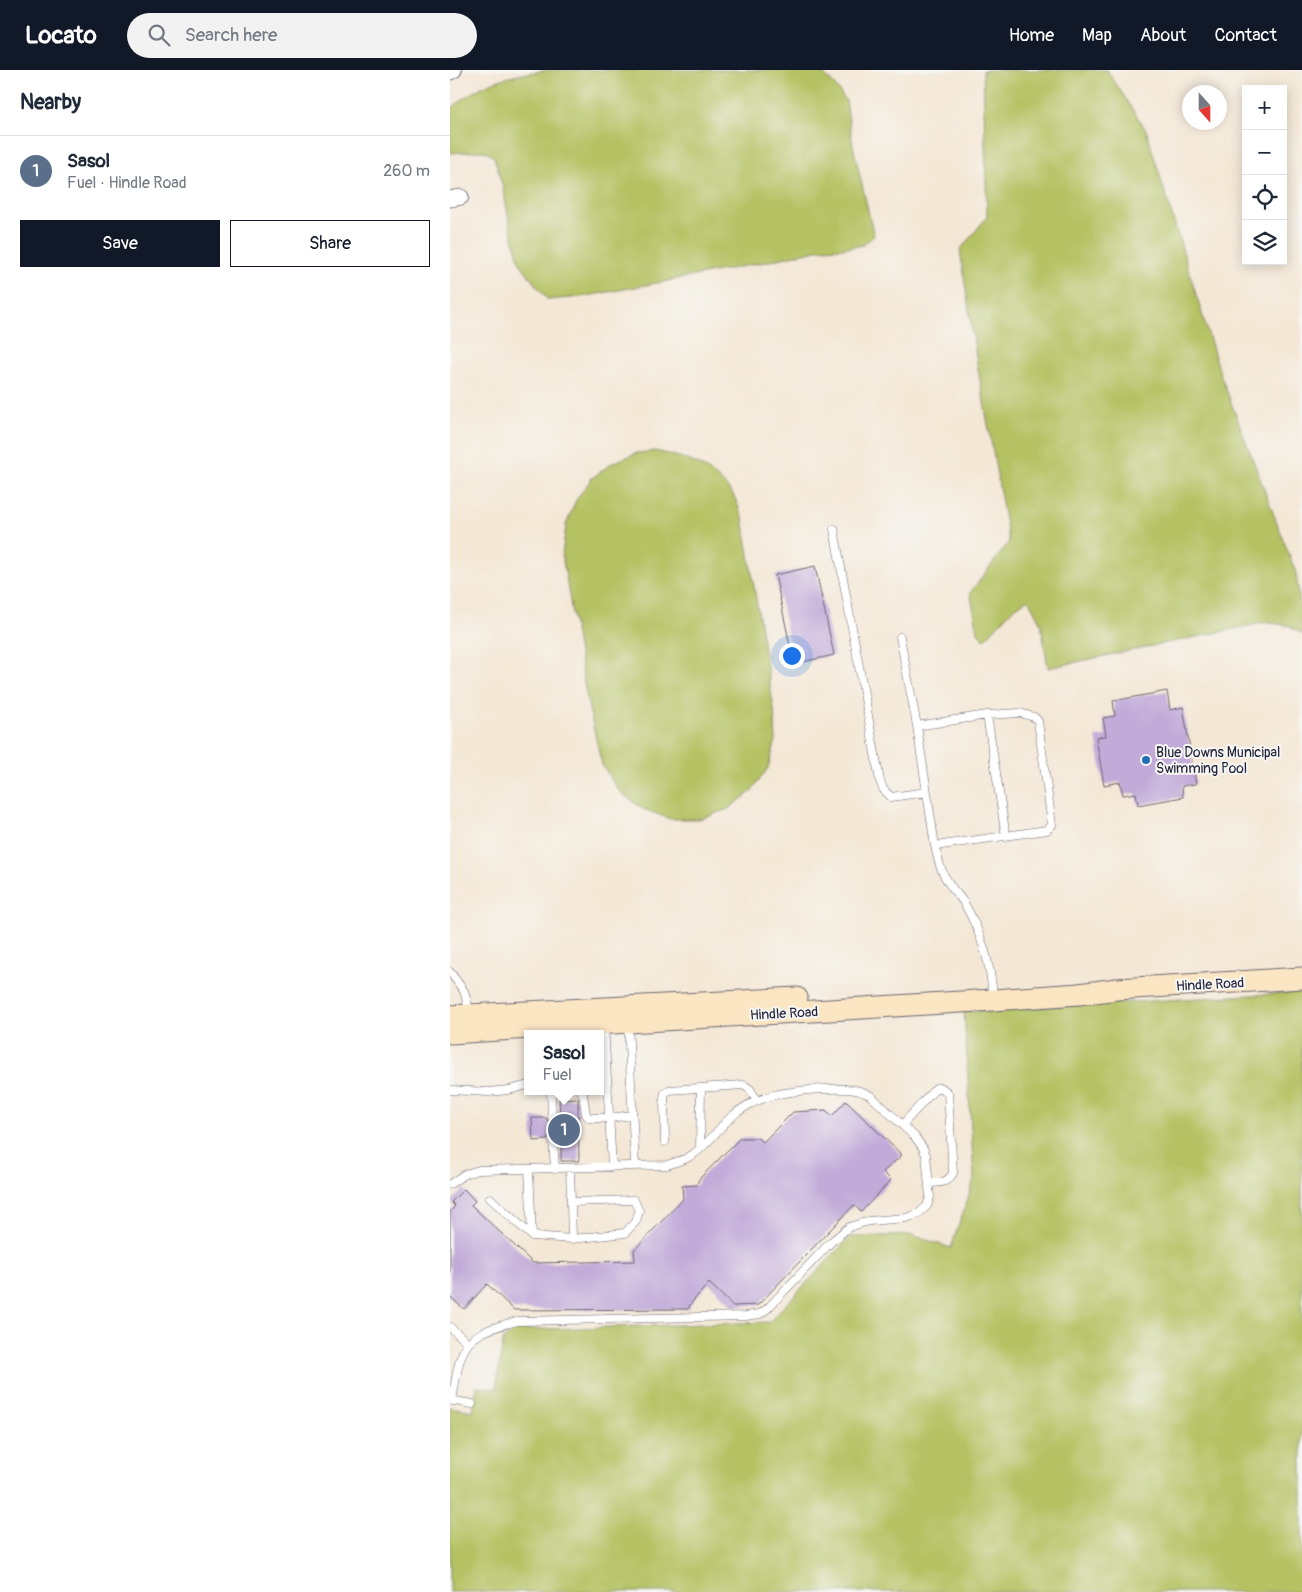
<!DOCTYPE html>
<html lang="en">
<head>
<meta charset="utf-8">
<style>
	:root { --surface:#fff; --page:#f2f2f3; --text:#1f2937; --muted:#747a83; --line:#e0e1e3; --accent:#111827 }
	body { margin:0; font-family:Pangolin,sans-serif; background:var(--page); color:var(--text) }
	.controls { position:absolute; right:15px; top:15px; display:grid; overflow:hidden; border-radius:0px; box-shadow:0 2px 12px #0003 }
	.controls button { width:45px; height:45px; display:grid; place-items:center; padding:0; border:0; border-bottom:1px solid var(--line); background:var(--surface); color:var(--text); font:25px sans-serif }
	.compass { position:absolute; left:732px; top:15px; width:45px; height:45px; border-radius:50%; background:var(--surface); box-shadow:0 2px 12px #0003; rotate:159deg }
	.you { position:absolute; left:341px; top:585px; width:18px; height:18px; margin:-12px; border:4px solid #fff; border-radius:50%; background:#1a73e8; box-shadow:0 0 0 8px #1a73e833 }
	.badge { display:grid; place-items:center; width:32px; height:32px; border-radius:50%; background:var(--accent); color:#fff; font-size:16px; font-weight:700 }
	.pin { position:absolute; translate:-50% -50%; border:2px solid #fff; box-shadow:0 1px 5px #0006 }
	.popup { position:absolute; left:74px; top:960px; width:80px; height:65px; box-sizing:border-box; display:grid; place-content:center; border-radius:0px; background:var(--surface); filter:drop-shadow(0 1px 4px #0005); font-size:16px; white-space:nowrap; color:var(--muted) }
	.popup b { font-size:19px; color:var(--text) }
	.popup::after { content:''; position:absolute; left:50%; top:100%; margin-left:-10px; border:10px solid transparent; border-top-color:var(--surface) }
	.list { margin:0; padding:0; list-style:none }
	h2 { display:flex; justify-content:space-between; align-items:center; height:65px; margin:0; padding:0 20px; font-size:21px }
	h2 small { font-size:16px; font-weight:400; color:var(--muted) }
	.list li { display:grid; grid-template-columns:32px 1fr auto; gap:15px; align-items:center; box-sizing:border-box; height:70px; padding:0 20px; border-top:1px solid var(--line) }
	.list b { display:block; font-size:19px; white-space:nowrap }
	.list p { margin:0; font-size:16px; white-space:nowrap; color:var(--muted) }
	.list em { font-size:16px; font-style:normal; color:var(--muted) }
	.actions { display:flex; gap:10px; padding:15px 20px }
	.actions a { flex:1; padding:11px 0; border:1px solid var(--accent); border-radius:0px; text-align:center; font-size:18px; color:var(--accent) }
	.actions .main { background:var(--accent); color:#fff }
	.icon { flex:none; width:28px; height:28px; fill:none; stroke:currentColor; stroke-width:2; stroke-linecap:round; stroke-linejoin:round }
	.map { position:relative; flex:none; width:852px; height:1522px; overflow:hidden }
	header { display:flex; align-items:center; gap:30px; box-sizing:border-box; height:70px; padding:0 25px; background:var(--accent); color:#fff }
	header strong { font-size:24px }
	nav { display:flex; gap:28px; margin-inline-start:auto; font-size:18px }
	.search { width:350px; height:45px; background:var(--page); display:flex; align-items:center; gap:12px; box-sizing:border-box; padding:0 18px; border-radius:28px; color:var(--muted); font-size:19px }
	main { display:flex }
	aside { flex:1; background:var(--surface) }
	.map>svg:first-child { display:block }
	.green { fill:#b5c264; stroke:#6c7250 }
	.building { fill:#c2abd9 }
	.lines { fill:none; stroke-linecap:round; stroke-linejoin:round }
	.lane-casing { stroke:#6c6771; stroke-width:9 }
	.street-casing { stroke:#6c6771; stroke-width:17 }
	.secondary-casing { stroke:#6c6771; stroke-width:23 }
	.lane { stroke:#fff; stroke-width:8 }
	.street { stroke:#fff; stroke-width:15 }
	.secondary { stroke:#fbe6c4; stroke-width:21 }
	.poi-dot { fill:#1f6fb2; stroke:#f6f6f2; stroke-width:2 }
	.labels { text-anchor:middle; stroke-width:4; stroke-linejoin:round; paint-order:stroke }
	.poi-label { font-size:14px; fill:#22223b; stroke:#f6f6f2; text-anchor:start }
	.street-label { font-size:14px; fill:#22223b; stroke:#f6f6f2 }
</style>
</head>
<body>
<header>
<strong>Locato</strong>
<div class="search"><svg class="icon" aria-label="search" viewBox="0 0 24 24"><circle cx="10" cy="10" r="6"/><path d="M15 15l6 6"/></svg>Search here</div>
<nav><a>Home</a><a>Map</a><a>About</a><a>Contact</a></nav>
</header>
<main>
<aside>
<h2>Nearby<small></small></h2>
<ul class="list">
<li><span class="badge" style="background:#5c6f8a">1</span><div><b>Sasol</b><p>Fuel · Hindle Road</p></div><em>260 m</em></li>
</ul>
<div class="actions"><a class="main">Save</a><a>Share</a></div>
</aside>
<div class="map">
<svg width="852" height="1522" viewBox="0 0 852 1522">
	<rect width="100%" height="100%" fill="#f6f6f2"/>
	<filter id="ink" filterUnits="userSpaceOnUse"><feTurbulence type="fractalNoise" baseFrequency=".02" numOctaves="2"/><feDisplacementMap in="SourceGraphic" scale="10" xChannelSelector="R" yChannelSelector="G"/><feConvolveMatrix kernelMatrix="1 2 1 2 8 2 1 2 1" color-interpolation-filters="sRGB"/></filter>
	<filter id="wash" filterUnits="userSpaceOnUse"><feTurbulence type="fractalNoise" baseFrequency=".0096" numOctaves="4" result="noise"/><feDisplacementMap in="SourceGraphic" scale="20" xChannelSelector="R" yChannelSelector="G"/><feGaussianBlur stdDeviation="1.12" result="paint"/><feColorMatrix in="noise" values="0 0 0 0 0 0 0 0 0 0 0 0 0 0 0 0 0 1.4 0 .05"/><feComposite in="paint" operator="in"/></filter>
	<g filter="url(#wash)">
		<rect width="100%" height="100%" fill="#f4e7d5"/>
		<!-- green -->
		<path class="green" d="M98 0H369L384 14 396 31 403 76 424 166 413 175 394 178 371 179 315 192 207 213 131 227 98 230 85 214 70 193 60 156 53 118 44 87 35 81 0 83V40C31 11 57 6 98 0Z
			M533 0H657L696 60 771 306 846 503 852 552V564L840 556 817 552 598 598 591 554 578 529 563 539 534 570 528 562 520 523 559 472 527 293 510 180 537 147Z
			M205 381C238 388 261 396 282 423 287 430 289 440 293 448L324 640 326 670 318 698 301 722 278 739 250 749H220L193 739 169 721 152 695 137 630 112 485 116 455 126 430 142 408 162 393 187 383Z
			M852 922V1522H0V1337L23 1341 27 1316 46 1319 53 1270 65 1260 319 1252 400 1167 462 1165 501 1178 524 1109 514 942Z"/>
		<g id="blocks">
			<!-- building -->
			<path class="building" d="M365 496 384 585 344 594 325 505Z
				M717 621 720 640 733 637 746 714 732 716 733 727 688 735 686 723 673 725 670 712 654 715 646 667 656 666 653 648 665 646 663 631Z
				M128 1028 129 1091H111V1070H109L106 1065H100L97 1070 83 1071 82 1048H96L99 1052H105L108 1047H110L109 1029Z
				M396 1031 452 1085 433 1102 441 1110 411 1142 404 1135 308 1235 283 1236 259 1213 242 1232 238 1239 64 1240 37 1214 14 1239 0 1227V1142L5 1136 1 1132 14 1119 25 1131 21 1135 83 1193 185 1191 184 1180 233 1129 232 1116 247 1115 249 1109 290 1068H308L313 1072 343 1042 376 1040 382 1046Z"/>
		</g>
	</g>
	<g filter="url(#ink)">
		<use href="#blocks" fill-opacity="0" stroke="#6c6771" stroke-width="1"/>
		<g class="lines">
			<defs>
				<path id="lane" d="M384 459 430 711 433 719 441 727 477 722
					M450 567 467 656
					M537 645 556 767
					M485 776 597 760 602 755 588 651 584 647 570 643 537 645 467 656 469 670 485 776C488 790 491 803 500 815 504 821 510 827 514 833 531 862 541 895 543 928
					M0 902 14 921 20 943
					M178 953 185 1096
					M154 955 162 1097
					M0 1020 38 1022 59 1020 78 1015
					M101 1021 102 1047
					M131 1021 133 1024 136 1044 139 1048H160L182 1045
					M452 1055 486 1018H492L498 1023 503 1103C498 1113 489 1113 479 1113
					M103 1070 105 1099
					M215 1072 214 1028 215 1023 219 1020 293 1015 300 1019 307 1031
					M250 1079 251 1019
					M120 1098 122 1169
					M79 1099 82 1166
					M0 1114 15 1104 29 1100 217 1095C223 1093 229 1091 235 1089 254 1080 265 1062 280 1048 306 1024 340 1021 373 1019 389 1019 407 1017 421 1026L465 1067 473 1078 476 1085 480 1127 477 1136 468 1144 456 1148 419 1151 399 1157 381 1172 317 1239 310 1244 296 1246 67 1251C10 1265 11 1277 2 1331
					M40 1128 82 1166 122 1169 175 1163 186 1151 189 1141 184 1130 121 1132
					M0 1257 18 1273
					M0 1330 22 1334"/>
				<path id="street" d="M0 2 4 0
					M0 129 11 127"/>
				<path id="secondary" d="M0 946 347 928
					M0 963 543 930 629 924 667 919 852 908"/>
			</defs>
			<!-- lane casing -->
			<use href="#lane" class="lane-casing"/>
			<!-- street casing -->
			<use href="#street" class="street-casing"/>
			<!-- secondary casing -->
			<use href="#secondary" class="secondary-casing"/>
			<!-- lane -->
			<use href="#lane" class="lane"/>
			<!-- street -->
			<use href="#street" class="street"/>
			<!-- secondary -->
			<use href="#secondary" class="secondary"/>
		</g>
	</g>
	<!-- markers -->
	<circle class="poi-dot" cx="696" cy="690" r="5"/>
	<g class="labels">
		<!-- poi labels -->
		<g class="poi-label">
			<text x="706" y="687">Blue Downs Municipal<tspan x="706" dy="16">Swimming Pool</tspan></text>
		</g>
		<!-- street labels -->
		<g class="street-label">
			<text transform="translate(760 914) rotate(-3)" y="5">Hindle Road</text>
			<text transform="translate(334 943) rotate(-3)" y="5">Hindle Road</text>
		</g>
	</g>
</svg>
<div class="controls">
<button>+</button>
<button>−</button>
<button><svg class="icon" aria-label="locate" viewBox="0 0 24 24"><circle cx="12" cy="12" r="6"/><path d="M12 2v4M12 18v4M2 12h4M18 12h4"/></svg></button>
<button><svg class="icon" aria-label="layers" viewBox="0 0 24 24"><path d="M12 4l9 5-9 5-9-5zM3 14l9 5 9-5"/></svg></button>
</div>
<svg class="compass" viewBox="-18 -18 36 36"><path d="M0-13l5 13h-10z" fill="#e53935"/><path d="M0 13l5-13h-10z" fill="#747a83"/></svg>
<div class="you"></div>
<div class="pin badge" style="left:114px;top:1060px;background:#5c6f8a">1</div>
<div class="popup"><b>Sasol</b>Fuel</div>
</div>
</main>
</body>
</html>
